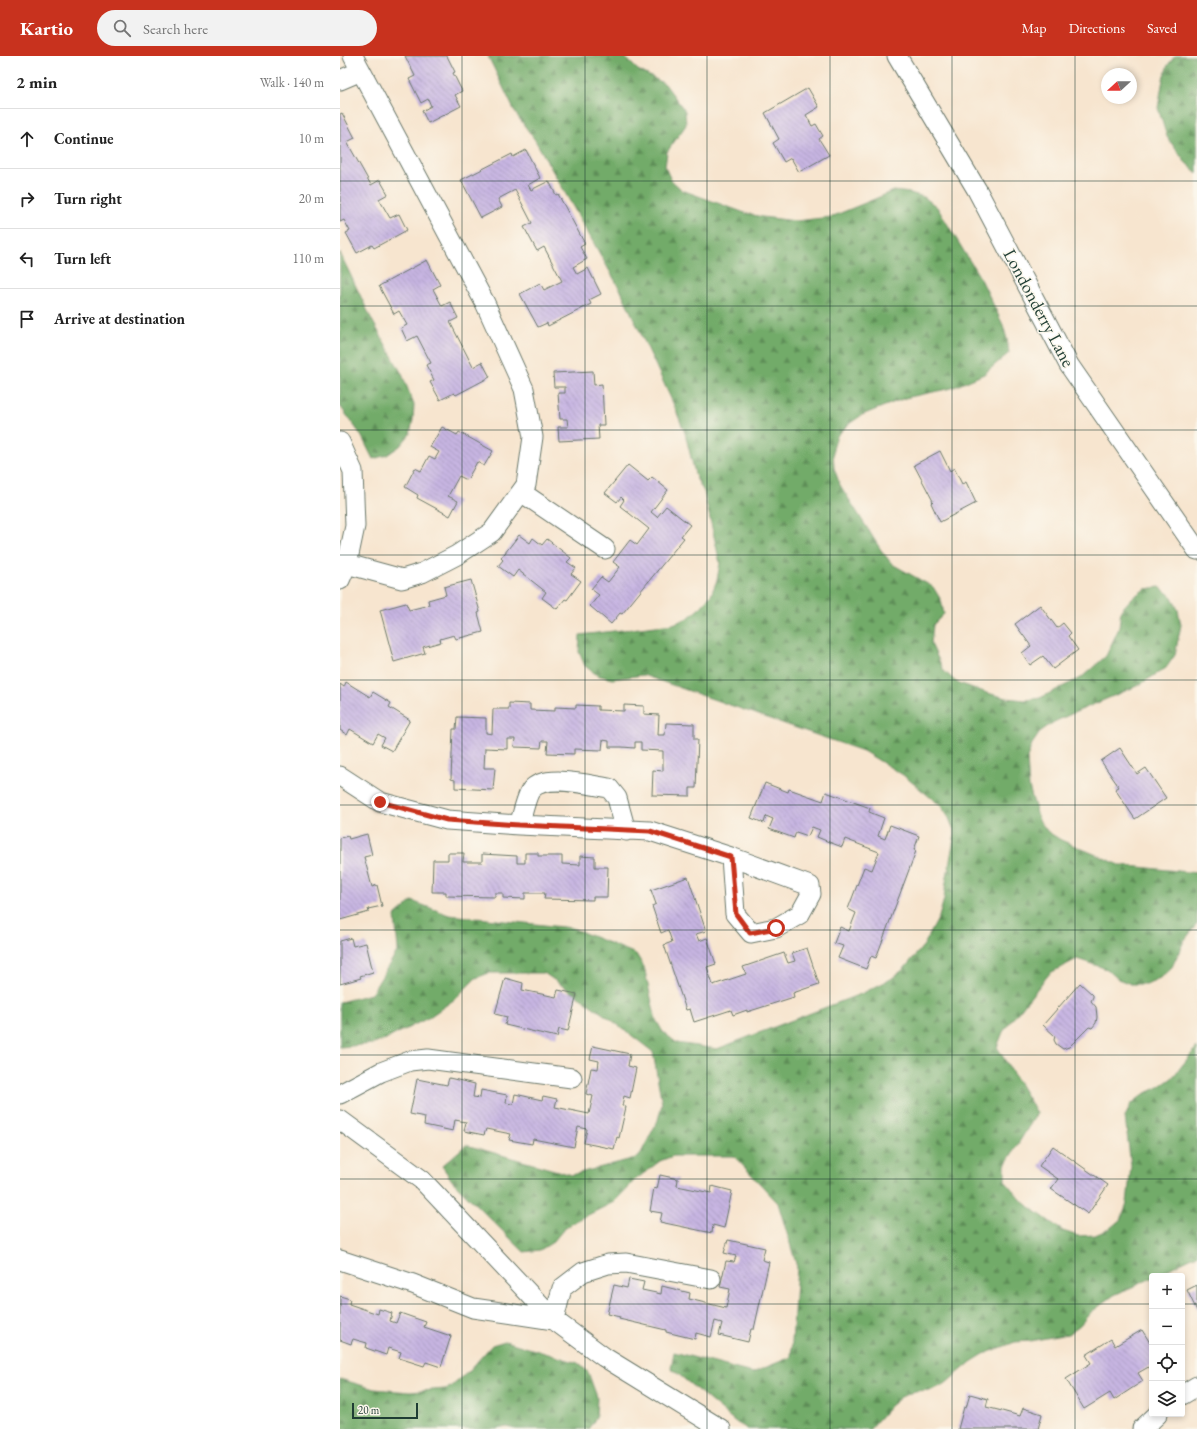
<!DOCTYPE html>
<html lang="en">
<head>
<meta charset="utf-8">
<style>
	:root { --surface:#fff; --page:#f2f2f2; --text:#222; --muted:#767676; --line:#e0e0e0; --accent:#c8321e }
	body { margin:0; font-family:"EB Garamond",serif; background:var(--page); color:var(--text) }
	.controls { position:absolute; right:12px; bottom:12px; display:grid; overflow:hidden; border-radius:4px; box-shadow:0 2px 6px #0003 }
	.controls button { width:36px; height:36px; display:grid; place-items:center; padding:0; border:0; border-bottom:1px solid var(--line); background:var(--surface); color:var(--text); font:20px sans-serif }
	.compass { position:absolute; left:761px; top:12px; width:36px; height:36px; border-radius:50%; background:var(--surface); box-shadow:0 2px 6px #0003; rotate:249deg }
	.scale { position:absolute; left:12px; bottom:10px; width:66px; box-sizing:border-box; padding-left:4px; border:2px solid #1f3d34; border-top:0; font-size:11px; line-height:14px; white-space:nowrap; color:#1f3d34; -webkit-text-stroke:3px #fbf7ec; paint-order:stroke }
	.stop { position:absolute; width:12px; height:12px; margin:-9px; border:3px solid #c8321e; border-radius:50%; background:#fff }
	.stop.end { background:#c8321e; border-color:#fff; box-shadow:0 1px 4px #0008 }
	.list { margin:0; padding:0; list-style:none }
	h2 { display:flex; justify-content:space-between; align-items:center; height:52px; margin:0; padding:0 16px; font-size:17px }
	h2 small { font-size:13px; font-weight:400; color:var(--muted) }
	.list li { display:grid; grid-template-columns:26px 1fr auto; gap:12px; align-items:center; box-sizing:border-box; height:60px; padding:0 16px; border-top:1px solid var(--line) }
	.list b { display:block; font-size:15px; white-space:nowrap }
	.list em { font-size:13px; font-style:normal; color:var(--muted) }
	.icon { flex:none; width:22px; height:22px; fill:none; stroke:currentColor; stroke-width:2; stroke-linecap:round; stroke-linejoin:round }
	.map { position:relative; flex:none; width:857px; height:1373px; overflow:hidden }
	header { display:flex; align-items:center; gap:24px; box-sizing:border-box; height:56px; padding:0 20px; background:var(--accent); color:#fff }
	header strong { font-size:19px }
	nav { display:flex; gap:22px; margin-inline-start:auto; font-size:14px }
	.search { width:280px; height:36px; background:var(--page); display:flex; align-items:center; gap:10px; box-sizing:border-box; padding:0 14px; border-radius:22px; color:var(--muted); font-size:15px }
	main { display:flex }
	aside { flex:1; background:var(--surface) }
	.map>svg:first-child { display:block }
	.forest { fill:url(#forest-firs); stroke:#48744e }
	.building { fill:url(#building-back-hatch) }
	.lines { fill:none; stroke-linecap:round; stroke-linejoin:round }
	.minor-casing { stroke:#6b786a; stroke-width:21 }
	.minor { stroke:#fff; stroke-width:19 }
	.route { stroke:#c8321e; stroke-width:5 }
	.grid { fill:none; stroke:#1f3d34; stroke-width:1; stroke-opacity:0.55 }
	.labels { text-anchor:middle; stroke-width:3; stroke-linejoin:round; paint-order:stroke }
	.street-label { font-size:18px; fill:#1f3d34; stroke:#fbf7ec }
</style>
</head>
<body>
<header>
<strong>Kartio</strong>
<div class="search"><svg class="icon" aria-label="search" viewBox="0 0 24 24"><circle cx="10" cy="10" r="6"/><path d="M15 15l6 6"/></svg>Search here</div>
<nav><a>Map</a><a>Directions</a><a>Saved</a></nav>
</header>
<main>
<aside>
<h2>2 min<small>Walk · 140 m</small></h2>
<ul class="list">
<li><svg class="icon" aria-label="ahead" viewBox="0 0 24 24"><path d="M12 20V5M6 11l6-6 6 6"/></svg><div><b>Continue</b></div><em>10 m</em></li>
<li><svg class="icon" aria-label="right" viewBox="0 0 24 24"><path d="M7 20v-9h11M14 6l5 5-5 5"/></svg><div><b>Turn right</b></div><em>20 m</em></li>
<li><svg class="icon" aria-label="left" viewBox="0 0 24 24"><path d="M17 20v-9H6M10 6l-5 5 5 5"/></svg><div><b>Turn left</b></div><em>110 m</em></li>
<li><svg class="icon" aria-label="arrive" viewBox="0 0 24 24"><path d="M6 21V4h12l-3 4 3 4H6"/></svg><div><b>Arrive at destination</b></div></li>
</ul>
</aside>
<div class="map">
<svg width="857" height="1373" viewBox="0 0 857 1373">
	<defs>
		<pattern id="forest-firs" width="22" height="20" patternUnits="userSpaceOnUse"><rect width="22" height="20" fill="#72ab69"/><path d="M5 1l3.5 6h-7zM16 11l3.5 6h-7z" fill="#5d8c57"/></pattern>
		<pattern id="building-back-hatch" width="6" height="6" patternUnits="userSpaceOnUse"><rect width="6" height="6" fill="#c7b5e2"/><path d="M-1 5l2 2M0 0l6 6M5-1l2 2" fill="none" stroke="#a194b8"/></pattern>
	</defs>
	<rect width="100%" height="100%" fill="#fbf7ec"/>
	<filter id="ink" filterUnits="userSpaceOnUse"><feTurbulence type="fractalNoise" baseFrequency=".025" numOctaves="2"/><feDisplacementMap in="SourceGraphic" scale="8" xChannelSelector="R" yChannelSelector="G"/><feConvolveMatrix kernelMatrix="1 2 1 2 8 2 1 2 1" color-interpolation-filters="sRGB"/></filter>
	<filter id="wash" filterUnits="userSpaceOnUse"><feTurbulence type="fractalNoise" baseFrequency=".012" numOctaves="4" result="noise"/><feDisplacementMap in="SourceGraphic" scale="16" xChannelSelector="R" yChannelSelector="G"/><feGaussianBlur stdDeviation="0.9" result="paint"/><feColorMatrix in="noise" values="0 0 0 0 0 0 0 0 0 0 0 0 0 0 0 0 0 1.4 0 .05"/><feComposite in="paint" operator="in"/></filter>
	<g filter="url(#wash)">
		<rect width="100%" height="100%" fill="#f7e5cf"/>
		<!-- forest -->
		<path class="forest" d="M148 0H284L298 14 325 28 345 55 346 69 327 96 325 111 331 124 342 134 405 157 422 161 456 165 491 161 554 135 570 137 584 141 597 151 642 225 663 269 667 283 669 297 644 318 612 332 565 342 522 359 509 368 497 380 493 393 494 412 500 429 541 494 552 508 593 531 601 544 604 558 593 569 591 588 604 615 616 626 647 637 667 642 685 644 700 642 742 621 766 600 779 572 781 554 792 542 805 533 820 531 832 541 838 554 841 569 835 599 826 612 799 629 729 659 714 666 701 675 692 688 687 702 689 731 699 764 708 776 721 784 780 809 857 817V868L844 885 832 911 820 922 806 928H791L778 923 767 913 737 903 710 917 671 965 663 976 657 991 697 1057 665 1109V1125L684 1147 723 1175 738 1180 755 1179 769 1173 781 1163 787 1147 791 1110 785 1061 791 1048 804 1038 819 1031 832 1022 857 991V1199L844 1205 816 1220H812V1222L774 1239 750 1257 740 1269 728 1278 690 1285 675 1286 644 1298 631 1306 605 1328 591 1334 575 1335 561 1341 550 1350 530 1373H408L397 1367 331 1312 334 1296 412 1317 451 1301 457 1211 438 1147 394 1100H333L320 1105 295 1124 274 1146 236 1165 223 1174 213 1186 200 1194 184 1196 113 1126 102 1110 126 1089 232 1119 299 1101 318 1064 322 1048 313 996 269 962 204 917H149L136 922 115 943 88 962 46 983 32 988 0 991V946L31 938 58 894 55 860 72 845 109 859 232 872 296 898 304 911 316 964 323 976 337 987 377 993 523 937 551 923 564 913 584 889 599 861 604 843 606 826 615 777 609 762 601 750 563 719 523 695 303 619 272 623 257 619 245 610 239 596 240 579 333 568 348 562 361 551 371 539 377 524 380 507 364 436 356 422 345 377 333 347 281 235 195 84 176 58Z
			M835 0H857V117L845 106 827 81 818 52 823 23 828 9Z
			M0 197 32 264 62 318 74 349 73 364 70 378 60 390 47 399 33 403 21 379 0 350Z
			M165 1285 238 1307 248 1316 257 1341 256 1362 248 1373H176L167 1371 156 1373H0V1323L34 1333 70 1336 105 1333 111 1331 128 1316 152 1289Z"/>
		<g id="blocks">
			<!-- building -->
			<path class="building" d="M65 0H107L115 16 113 17 122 35 115 39 121 50 88 67 82 55 91 50 88 43 81 47 69 23 75 20Z
				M468 32 479 51 466 59 472 70 476 68 483 80 479 83 489 99 459 116 451 102 444 106 433 87 439 83 425 57Z
				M2 57 15 82 7 86 31 129 40 124 48 138 39 143 50 162 59 158 67 174 34 192 32 189 17 197 6 177 10 175 4 164 0 166V149L1 148 0 146V58Z
				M186 94 200 122 188 129 191 134 209 125 216 139 218 138 245 188 240 191 247 203 233 211 237 218 248 212 261 238 249 244 251 248 208 270 207 267 198 271 180 238 200 227 204 234 222 225 204 191 197 195 184 171 192 167 175 134 158 143 162 151 141 162 121 124 172 98 173 101Z
				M87 204 100 229 93 233 102 250 110 246 118 262 110 266 133 311 142 306 150 321 116 339 114 337 100 344 90 326 94 324 86 309 91 307 77 280 67 285 61 272 67 269 59 255 54 258 39 230Z
				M253 315 254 329 262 328 264 369H258L259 383 219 385 218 371H228L227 363H220L218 337H225V331H214L213 317Z
				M102 371 117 379 119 376 153 395 144 410 137 406 127 424 119 420 108 440 118 445 110 460 77 442 78 439 65 431 75 412 81 415 89 400 95 403 99 396 90 391Z
				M600 395 610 415 614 412 622 428 626 426 636 447 600 466 591 447 593 445 574 409Z
				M288 409 308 425 312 421 328 434 311 456 317 461 326 450 350 469 341 480 344 482 282 558 280 557 271 568 250 550 259 539 251 533 261 521 268 526 280 511 273 506 290 484 297 489 309 473 280 450 284 444 281 441 277 446 265 437Z
				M179 479 190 487 193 482 202 489 207 483 231 502 227 506 236 512 231 518 241 525 227 544 225 543 217 553 202 542 206 536 178 514 173 521 158 510 163 504 161 502Z
				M131 524 140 556 138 557 143 576 116 583 114 579 100 583 101 586 83 591 85 597 54 606 40 554 66 547 69 554 89 549 88 544 106 539 104 531Z
				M700 549 717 572 723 567 731 577 728 580 738 594 713 613 703 600 690 609 682 597 691 590 675 568Z
				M6 626 30 641 33 636 51 647 49 651 70 664 52 695 41 689 45 682 38 678 33 687 10 673 7 679 0 674V628L4 631Z
				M169 647 190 648V654L215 655V651L236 652V649L258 650V654L284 655V649L304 650V658L319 659 318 679H325L326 667 354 668V683H358L356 732H350V740L312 739 313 714 323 715V695L301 694V686H295V692L282 691H269V685L263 684 262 694 234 693V698L207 697 208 685H202L201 692 174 691 175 683H167V693L145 692 144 712H155L153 734 115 732V724L111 723 113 673H116L117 661 146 662V677L152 678 153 653H169Z
				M780 692 797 718 806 712 826 742 795 763 775 733 779 731 761 705Z
				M425 727 448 736 449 733 483 745 486 736 530 752 529 756 544 762 538 780 545 783 550 769 579 780 574 794 576 795 536 902 531 900 526 913 498 902 503 890 494 887 500 871 509 875 516 857 508 853 524 811 532 814 539 796 505 783 502 791 489 786 477 781 480 774 472 771 468 780 456 776 454 782 429 773 433 763 426 760 424 767 411 762Z
				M27 778 32 799 24 801 32 831 37 829 42 850 28 853 29 856 0 864V782L8 780 9 783Z
				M108 797H124L123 806H142V798L177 800V807H185V797H198V800H222V808L240 809V800L255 801V811H268L267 841H253V844L204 843 205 837H185V843L163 842V837H155V841L106 840V836H92L93 804H108Z
				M348 821 366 875 356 878 359 885 367 882 376 908 367 911 373 929 406 918 403 911 444 897 448 907 455 905 452 897 467 892 479 928 453 937 454 941 407 956V954L393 959 391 954 354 966 350 953 346 954 324 889 332 886 328 874 321 877 312 850 316 848 311 834Z
				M11 882 13 890 26 887 33 916 20 920 21 922 0 928V885Z
				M165 922 183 927 182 934 216 941 218 934 237 938 228 975 219 973 217 981 165 969 167 961 155 958Z
				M740 927 753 939V941L751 945 756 951 757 961 756 967 752 972 749 971 729 991 723 993 716 988 714 984 715 980 703 969Z
				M253 990 290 998 288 1010 296 1012 290 1042 284 1040 282 1050 286 1051 279 1082 277 1081 274 1093 244 1087 247 1073 238 1071 234 1091 193 1083 192 1088 169 1084 171 1078 146 1073 144 1079 124 1075 126 1066 115 1064 113 1075 84 1069 85 1061 70 1058 77 1023 107 1029 109 1022 135 1028 133 1041 140 1042 141 1034 167 1039 166 1047 173 1048 175 1038 202 1044 203 1040 217 1043 215 1051 249 1058 253 1040 246 1038 251 1012 258 1013 259 1005 250 1003Z
				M713 1090 768 1129 748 1158 711 1133 718 1123 699 1110Z
				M320 1119 338 1123 337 1130 371 1137 372 1130 392 1135 384 1172 373 1169 372 1177 320 1166 322 1157 310 1155 314 1132 317 1133Z
				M388 1184 425 1192 422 1204 429 1206 414 1273H411L408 1286 379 1279 382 1267 375 1265 371 1281 356 1277 355 1283 326 1276V1274L279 1263 280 1261 267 1258 274 1229 287 1232 289 1223 304 1226 302 1234 321 1238 322 1230 350 1237 349 1243 386 1252 390 1233 380 1231 386 1205 394 1206 396 1200 384 1197Z
				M857 1229V1255L847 1234Z
				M0 1240 10 1243 9 1248 38 1258 39 1253 52 1257 50 1265 56 1267 60 1257 86 1266 84 1271 111 1280 101 1311 86 1306 84 1310 59 1302 61 1296 48 1292 46 1299 26 1292 27 1287 13 1283 11 1288 0 1284Z
				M802 1274 812 1290V1309L798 1317 803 1325 774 1344 770 1337 744 1353 726 1323 751 1307 746 1299 771 1283 775 1290Z
				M630 1338 648 1343 646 1351 662 1355 680 1360 683 1352 702 1358 698 1373H618L624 1351 626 1352Z"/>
		</g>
	</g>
	<g filter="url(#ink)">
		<use href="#blocks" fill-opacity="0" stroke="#6b786a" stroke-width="1"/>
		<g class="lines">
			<defs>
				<path id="minor" d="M557 0 637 134 729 309 857 494
					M0 24 21 15
					M0 386 13 415 15 470 7 508 0 524
					M181 436 265 493
					M7 508 62 523 82 517 117 499 152 476 186 429 193 381 184 333 145 247 13 0
					M0 720 40 746 107 764 179 769 310 775 391 801
					M179 769C182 761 186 740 191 734 204 717 250 729 269 732L277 742 286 775
					M391 801 470 830 471 838 460 858 436 872 411 877 395 858Z
					M0 1038 41 1016 70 1005 88 1003 232 1022
					M0 1064 82 1124 214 1264 264 1301 381 1373
					M0 1204 73 1228 133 1252 214 1264 222 1232 243 1216 268 1208 286 1207 371 1223
					M842 1339 857 1330
					M802 1373 818 1358"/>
			</defs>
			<!-- minor casing -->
			<use href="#minor" class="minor-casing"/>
			<!-- minor -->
			<use href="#minor" class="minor"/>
		</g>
	</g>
	<g class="lines" filter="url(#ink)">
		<!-- route -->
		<path class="route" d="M40 746 107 764 179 769 310 775 391 801 396 858 410 877 436 872"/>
	</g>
	<!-- grid -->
	<path class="grid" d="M122 0V1373M245 0V1373M367 0V1373M490 0V1373M612 0V1373M735 0V1373M0 125H857M0 250H857M0 374H857M0 499H857M0 624H857M0 749H857M0 874H857M0 999H857M0 1123H857M0 1248H812M842 1248H857"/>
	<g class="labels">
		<!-- street labels -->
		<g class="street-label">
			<text transform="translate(699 252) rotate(62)" y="6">Londonderry Lane</text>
		</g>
	</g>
</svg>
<div class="controls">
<button>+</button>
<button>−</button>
<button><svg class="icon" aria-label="locate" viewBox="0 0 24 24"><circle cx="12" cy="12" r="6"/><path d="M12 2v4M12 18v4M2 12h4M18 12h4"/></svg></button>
<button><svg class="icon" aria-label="layers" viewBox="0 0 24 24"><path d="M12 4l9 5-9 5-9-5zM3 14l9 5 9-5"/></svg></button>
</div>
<svg class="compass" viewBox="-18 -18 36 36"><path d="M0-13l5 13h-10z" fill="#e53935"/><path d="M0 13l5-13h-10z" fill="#767676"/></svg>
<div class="scale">20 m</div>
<div class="stop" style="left:436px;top:872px"></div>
<div class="stop end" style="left:40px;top:746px"></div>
</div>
</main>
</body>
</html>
